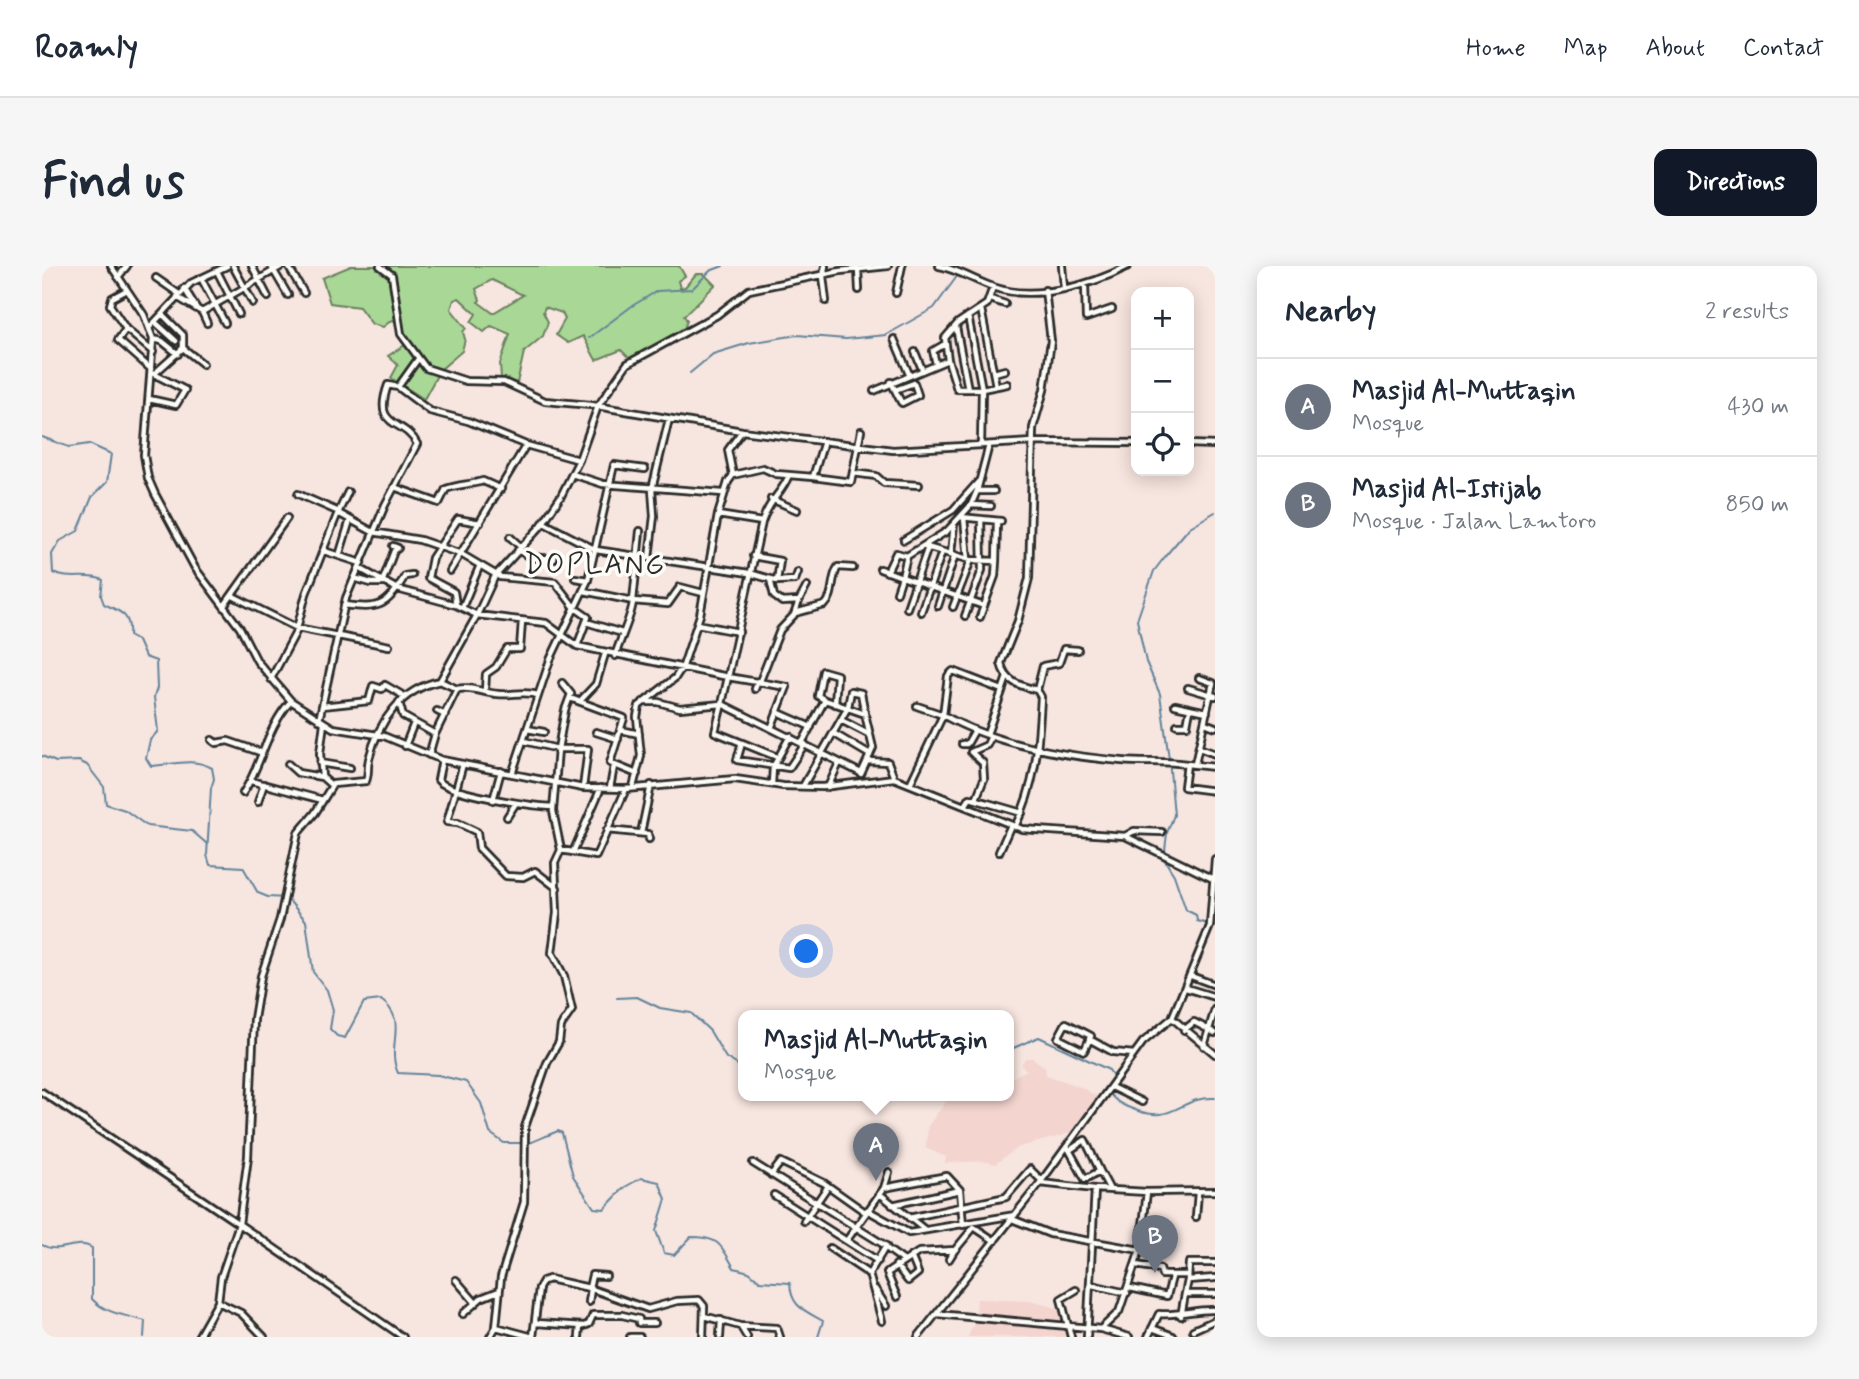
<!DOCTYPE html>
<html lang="en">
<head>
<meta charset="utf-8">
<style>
	:root { --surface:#fff; --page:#f6f6f7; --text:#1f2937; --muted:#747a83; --line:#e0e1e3; --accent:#111827 }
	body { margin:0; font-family:Mynerve,sans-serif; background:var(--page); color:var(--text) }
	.controls { position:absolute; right:21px; top:21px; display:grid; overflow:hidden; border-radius:14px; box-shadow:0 4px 18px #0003 }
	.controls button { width:63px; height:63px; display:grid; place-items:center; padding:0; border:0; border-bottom:2px solid var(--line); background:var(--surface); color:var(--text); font:35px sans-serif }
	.you { position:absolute; left:765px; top:686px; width:24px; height:24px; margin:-18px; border:5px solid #fff; border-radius:50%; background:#1a73e8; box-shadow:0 0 0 10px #1a73e833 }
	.badge { display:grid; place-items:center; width:46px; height:46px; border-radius:50%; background:var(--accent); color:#fff; font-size:23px; font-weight:700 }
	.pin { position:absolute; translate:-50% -58px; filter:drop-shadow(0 2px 4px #0008) }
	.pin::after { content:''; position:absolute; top:37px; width:24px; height:21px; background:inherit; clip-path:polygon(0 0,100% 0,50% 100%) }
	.popup { position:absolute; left:696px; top:744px; width:276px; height:91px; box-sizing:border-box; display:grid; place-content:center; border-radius:14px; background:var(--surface); filter:drop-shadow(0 2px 5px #0005); font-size:23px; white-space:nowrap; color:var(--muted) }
	.popup b { font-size:26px; color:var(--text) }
	.popup::after { content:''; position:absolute; left:50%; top:100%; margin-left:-14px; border:14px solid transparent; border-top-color:var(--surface) }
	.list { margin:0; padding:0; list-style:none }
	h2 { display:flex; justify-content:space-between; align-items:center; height:91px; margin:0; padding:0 28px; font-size:30px }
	h2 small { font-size:23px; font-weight:400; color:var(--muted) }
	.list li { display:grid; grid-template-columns:46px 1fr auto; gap:21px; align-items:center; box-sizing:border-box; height:98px; padding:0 28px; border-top:2px solid var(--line) }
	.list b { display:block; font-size:26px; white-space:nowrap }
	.list p { margin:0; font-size:23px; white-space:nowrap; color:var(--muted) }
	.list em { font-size:23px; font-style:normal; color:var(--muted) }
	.icon { flex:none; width:38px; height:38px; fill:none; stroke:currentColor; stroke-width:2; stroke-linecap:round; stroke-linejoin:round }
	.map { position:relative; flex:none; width:1173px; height:1071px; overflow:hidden; border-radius:14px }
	header { display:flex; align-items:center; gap:42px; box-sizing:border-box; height:98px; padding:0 35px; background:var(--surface); border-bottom:2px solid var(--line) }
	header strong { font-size:33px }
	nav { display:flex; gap:38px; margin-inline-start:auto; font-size:24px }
	.intro { display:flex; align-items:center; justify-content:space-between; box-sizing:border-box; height:168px; padding:0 42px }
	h1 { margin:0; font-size:49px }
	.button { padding:18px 32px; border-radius:14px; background:var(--accent); color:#fff; font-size:24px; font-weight:700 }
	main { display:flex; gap:42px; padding:0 42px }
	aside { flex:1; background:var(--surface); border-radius:14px; box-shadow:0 4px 18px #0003 }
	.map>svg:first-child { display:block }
	.built { fill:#f3d4ce }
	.green { fill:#a9d796; stroke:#6a8160; stroke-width:2; fill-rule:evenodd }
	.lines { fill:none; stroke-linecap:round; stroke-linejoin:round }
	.stream { stroke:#62849b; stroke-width:2 }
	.minor-casing { stroke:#2b2b2b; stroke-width:10 }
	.minor { stroke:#fdfcf7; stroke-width:4.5 }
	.labels { text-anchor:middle; stroke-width:7; stroke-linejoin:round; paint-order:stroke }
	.quarter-label { font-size:28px; letter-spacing:2px; fill:#2b2b2b; stroke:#fdfcf7 }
</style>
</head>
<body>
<header>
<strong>Roamly</strong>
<nav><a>Home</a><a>Map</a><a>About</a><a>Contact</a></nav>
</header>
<div class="intro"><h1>Find us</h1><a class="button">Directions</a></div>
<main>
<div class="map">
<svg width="1173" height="1071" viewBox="0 0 1173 1071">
	<rect width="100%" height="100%" fill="#f7e5df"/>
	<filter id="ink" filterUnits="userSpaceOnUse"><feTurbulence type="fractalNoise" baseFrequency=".0143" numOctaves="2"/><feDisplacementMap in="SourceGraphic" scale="14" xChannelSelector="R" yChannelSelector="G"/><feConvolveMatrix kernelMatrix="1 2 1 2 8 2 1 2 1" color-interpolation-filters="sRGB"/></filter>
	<g filter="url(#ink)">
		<!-- built -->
		<path class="built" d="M983 792H990L1003 801 1004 809 1039 821 1057 832 1029 867 977 881 953 898 942 895 903 897 904 891 884 882 886 860 909 829H967V813L985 804 979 800Z
			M935 1033 987 1035 1020 1043 1026 1071H926L934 1052Z"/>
		<!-- green -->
		<path class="green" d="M309 0H637L643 10 636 15 638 22 643 21 654 8H662L673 19 642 50 645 54 642 64 613 83 588 93 579 84 554 94 541 70 526 77 514 69 523 53 520 47 503 41 501 46 506 56 501 70 482 86 475 117 459 112 458 98 468 68 449 60 442 66 429 56 434 48 417 32 412 34 409 43 424 62 421 66 423 73 420 85 398 104 382 133 349 112 356 99 346 90 366 77 357 70 361 58 350 54 341 61 330 58 317 41 288 37 280 12ZM450 14 481 29 451 47 436 36 438 34 434 23Z"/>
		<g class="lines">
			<!-- stream -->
			<path class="stream" d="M547 72 590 40 615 25 650 23 668 5 681 0
				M648 107 671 88 707 77 755 69 804 73 844 69 892 42 916 9
				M0 171 27 181 47 178 69 188 65 216 50 231 36 265 18 275 10 288 11 307C27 315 45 307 61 314L59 330 62 338C79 346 89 348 87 370L96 375 103 391 114 395 115 422 112 431 116 465 108 474 104 492 109 500C131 499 150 491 170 502L172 513 169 522 165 589 168 599 201 601 216 627 226 631 245 632 264 655 271 706 285 724 291 744 288 763 295 770 303 772 322 736 339 734C368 755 343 779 356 807L396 809 424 816 439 837 448 867 462 877H487L516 865 520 867 531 910 552 942 562 943 583 921 599 912 617 916 624 933 614 965 622 987 632 989 649 971C678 971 679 979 692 1002L707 1006 718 1015 748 1017C749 1041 762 1044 781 1055L776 1071
				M0 490 14 496 37 495 45 499 62 521 64 538 83 544 105 560 150 565 164 577
				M1166 658 1155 655 1154 649 1144 644 1132 609 1122 593 1125 567 1132 549 1127 493 1118 428 1104 396 1095 354 1112 305 1125 288 1148 261 1173 246
				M575 732 595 731 618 742 649 747 668 765 684 792 701 802
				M967 794 969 783 997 771 1067 804 1071 810 1065 821
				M1066 826C1073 835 1078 838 1088 842 1133 861 1136 830 1173 832
				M0 979C18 989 34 972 50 982V1033C64 1048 84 1049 103 1055L102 1071"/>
			<defs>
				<path id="minor" d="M69 0 102 49 111 73 102 189 106 212 113 228 153 302 198 362 215 395 249 435 291 462 342 470 400 494 541 522 584 523 693 513 741 520 781 521 852 512 980 563 1083 570 1173 614
					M191 0 211 37
					M210 0 226 31
					M229 0 246 29
					M246 0 262 27
					M338 0 350 9 359 68 384 102 424 115 462 116 503 135 549 139 700 165 851 184 991 176 1094 177
					M783 0 781 10 784 35
					M897 0C915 3 935 16 954 22 993 35 1051 19 1086 0
					M1020 0 1022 21
					M816 3 817 24
					M176 7 197 48
					M76 11 85 0
					M114 12 137 28
					M159 12 183 57
					M1043 18 1044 52 1070 43
					M142 22 155 43
					M85 24 70 32 68 39 84 63 111 86
					M854 27 860 0
					M135 31 160 46 240 0
					M948 33 963 38
					M939 43 954 120
					M160 46 165 57
					M120 48 141 69V82
					M926 50 940 123 939 179
					M113 56 134 75
					M914 61 926 123
					M107 62 149 17 185 0
					M84 63 76 74 109 103
					M111 73 120 75 136 88
					M852 73 867 108
					M873 86 880 103
					M906 94 915 123H940L965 118
					M894 98 891 85 903 78
					M952 107 963 104
					M112 108 141 82 161 98
					M849 116 859 136 860 137 876 129 872 117 853 124
					M356 121 376 93
					M832 125 906 94 903 72 916 57 945 38 951 21
					M107 133 134 139 143 124 112 108
					M1147 178 1173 179
					M947 179 935 225H952
					M811 207 834 210 842 217 877 219
					M530 208 561 218 681 227
					M691 209 686 184 700 165
					M747 209 771 211 782 175
					M771 211 809 216 819 165
					M352 221 397 237 404 223C417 218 428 219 441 215L459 223
					M935 225 929 239 949 240
					M256 228 297 246
					M729 233 755 244
					M929 239 918 251 959 255
					M296 247 306 226
					M676 249 720 256
					M922 252 926 293
					M502 257 554 284 707 307 735 315 753 314 756 306
					M468 271 479 281
					M862 274 911 244 937 215
					M476 284 488 291 512 293
					M282 285 319 297
					M909 288 912 258
					M297 290 308 254
					M711 290 738 295 735 315
					M607 292 612 250 610 223 627 153
					M954 296 955 255
					M317 302 355 323 414 339 435 349 504 357 535 380
					M838 303 860 311 865 290 905 265 918 251
					M408 305 484 179
					M845 306 854 287 865 290
					M312 312 329 317H345
					M533 312 546 314
					M728 313 732 330 740 336 757 335 765 320
					M341 314 352 285 356 282 351 280
					M542 325 591 335 598 265
					M855 326 860 311 942 340 953 310 954 295 929 294 881 280
					M191 330 255 362 347 380
					M302 339C337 343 344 342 363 310L370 309
					M414 339 412 326 386 312 390 292 416 253 438 257
					M182 340 245 252
					M896 340 913 289
					M911 341 929 294
					M420 342 438 299
					M865 342 886 281
					M879 346 900 286
					M753 347 783 339C793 329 788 313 796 301L811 302
					M923 350 940 304 939 253
					M938 351 942 340
					M544 356 580 367
					M655 358 697 366
					M573 390C578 373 590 350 591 335L626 338 638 321 661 327
					M229 413 254 366 264 328 295 249 298 248 331 266 378 274 419 288 458 311 513 316 533 342 546 351 535 380 686 411 680 438 819 507
					M398 415 415 423
					M718 415 738 364 752 349 757 335
					M1146 422 1173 430
					M713 423 716 415
					M960 424 911 405 906 410 901 449C952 478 1021 490 1080 495 1102 497 1124 495 1145 498L1142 521 1173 525
					M995 424 1001 400 1017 397 1022 383 1036 384
					M443 425 444 408 454 401 465 383H478L480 355
					M528 432 582 452 568 497 595 508
					M783 434 776 430 781 405 795 409 793 438
					M538 435 554 418 563 388
					M357 436 361 450 393 468
					M601 436H616L638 442 680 438 673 466 735 491
					M1133 439 1165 446
					M280 440 327 435 331 420 340 423 343 419 362 430
					M806 441 809 425 819 427 823 448
					M395 445 403 449
					M735 446 769 461
					M277 454 304 332 343 239 375 178C362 152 330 164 346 119L356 121 388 145 426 155 484 179 537 194
					M799 454 828 469
					M282 457 278 487 280 511 289 519
					M1163 457 1173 461
					M1135 459H1145L1148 443
					M485 463 502 466
					M579 464 597 468
					M554 466 576 473
					M791 467 828 489
					M945 468 965 411
					M170 474 174 477 186 475 218 486
					M482 475 516 483H546L541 522
					M700 477 695 494 747 502 763 478
					M760 477 783 434 823 448 831 482 819 508
					M920 478H925L933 464
					M363 480 372 457
					M1157 482 1173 488
					M387 489 393 468 415 423C430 420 441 427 456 428 470 430 480 424 496 429
					M400 494 396 514C406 528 490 540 511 541
					M826 495 846 496 852 512
					M278 497 308 502
					M246 498 256 507 280 511
					M421 498 405 556 416 557 435 566 437 582 464 610 481 611 493 605 515 622
					M1145 498 1173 501
					M1153 498 1171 417 1157 412
					M470 508 508 394 546 314 572 199 603 203
					M209 515 281 534
					M730 518 731 501 748 470
					M868 518 901 449 875 440
					M761 520 805 443
					M591 521 599 490 595 451 597 440 633 412 641 400 658 349 676 249 686 216 691 209 721 202 734 208 747 209C739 229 728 232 720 256L686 411 745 421 730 460
					M786 521 797 497
					M568 522 572 500
					M201 527C220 499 224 462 249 435
					M934 533 942 513 941 497 929 486 945 479 949 470
					M451 534 459 505
					M216 536 222 518
					M923 540 928 532 980 547
					M465 551 474 537
					M973 561C995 515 996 481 999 431L995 424C978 420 963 416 959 397L976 355 987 312 991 162 1002 124 1009 75 1003 24
					M565 564 606 568 607 573
					M599 567 609 519
					M1083 570 1092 565 1120 566
					M519 584 511 545 516 483 523 444 529 428 520 417
					M532 584 559 522
					M957 586 969 559
					M1149 710 1173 719
					M1144 722 1173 731
					M1130 752 1173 788
					M1024 757 1049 770 1042 785 1016 772Z
					M1142 764 1152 756 1173 767
					M1047 773 1071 786 1092 788
					M1162 780 1173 743
					M1069 821 1100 836
					M0 826 197 958 179 1011 176 1036 156 1071
					M1025 880 1043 913 1058 905 1068 924
					M1028 884 1043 874 1058 905
					M711 897 844 980 827 1008
					M729 909 739 896 782 917 823 946
					M998 917 1053 923 1045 1071
					M842 922 847 906
					M1053 923 1105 926 1098 984
					M1105 926 1173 925
					M838 928 883 964
					M732 929 836 995
					M850 939 918 924 921 959
					M825 944 867 967 973 949
					M1154 951 1156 926
					M867 952 964 931 988 903 999 914
					M970 953 1008 968 1098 984 1077 1046 1059 1063
					M762 955 786 920
					M805 974 842 922 905 910 918 924
					M788 982 827 1008 840 1055
					M844 982 862 995
					M907 993 912 985
					M854 999 866 1015 876 1007 869 990
					M1094 999 1118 1003 1120 1009H1146
					M414 1014 433 1036
					M1146 1014 1147 997H1173
					M1050 1019 1085 1027
					M547 1022 550 1009 564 1010
					M1088 1022 1125 1030 1130 1011
					M833 1023 844 1040
					M1143 1028 1146 1014 1173 1012
					M855 1031 845 1007 877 986 913 984 932 961 953 975
					M176 1036 199 1047 222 1071
					M547 1036 549 1023
					M421 1048 439 1032 457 1025
					M895 1048 1059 1063 1087 1071
					M662 1050 698 1060 735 1062 738 1071
					M1139 1050 1143 1028H1173
					M494 1057 542 1060 547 1058 551 1049H580L597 1053V1057H613
					M454 1061 491 1071 497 1022 501 1015 507 1013 547 1022 606 1043 635 1035 657 1034 662 1040 661 1071
					M699 1061 705 1071
					M1110 1062 1131 1070
					M1151 1064 1173 1054
					M361 1071 197 958 206 891 212 753 219 710 238 653 256 567 273 547 291 518 324 515C327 508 325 501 327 493 336 456 359 423 398 415L435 349 453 310 499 260 519 230 537 194 556 140 585 98 675 49 707 24 798 5 846 0
					M448 1071 454 1061 459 1011 482 936 483 861 505 797 517 776 519 760 530 744 522 710 510 687 515 647 513 597 519 584 554 590 584 523
					M537 1071 538 1060
					M588 1071H598
					M678 1071 679 1054
					M876 1071 998 917 1101 776 1130 752 1168 660 1173 593
					M1029 1071 1019 1033 1034 1024
					M1106 1071 1117 1048C1137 1050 1153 1043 1173 1044"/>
			</defs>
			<!-- minor casing -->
			<use href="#minor" class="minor-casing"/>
			<!-- minor -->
			<use href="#minor" class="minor"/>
		</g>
	</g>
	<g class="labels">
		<!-- quarter labels -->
		<g class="quarter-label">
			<text x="553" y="307">DOPLANG</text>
		</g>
	</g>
</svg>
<div class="controls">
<button>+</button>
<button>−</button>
<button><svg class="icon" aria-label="locate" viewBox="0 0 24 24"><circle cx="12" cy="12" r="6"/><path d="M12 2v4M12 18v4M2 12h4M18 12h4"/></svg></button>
</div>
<div class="you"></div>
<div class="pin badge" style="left:834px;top:915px;background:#6b7280">A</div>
<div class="popup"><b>Masjid Al-Muttaqin</b>Mosque</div>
<div class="pin badge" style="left:1113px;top:1007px;background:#6b7280">B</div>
</div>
<aside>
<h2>Nearby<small>2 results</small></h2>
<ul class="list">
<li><span class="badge" style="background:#6b7280">A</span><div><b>Masjid Al-Muttaqin</b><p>Mosque</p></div><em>430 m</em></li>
<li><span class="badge" style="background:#6b7280">B</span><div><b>Masjid Al-Istijab</b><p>Mosque · Jalan Lamtoro</p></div><em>850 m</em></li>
</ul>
</aside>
</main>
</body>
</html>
